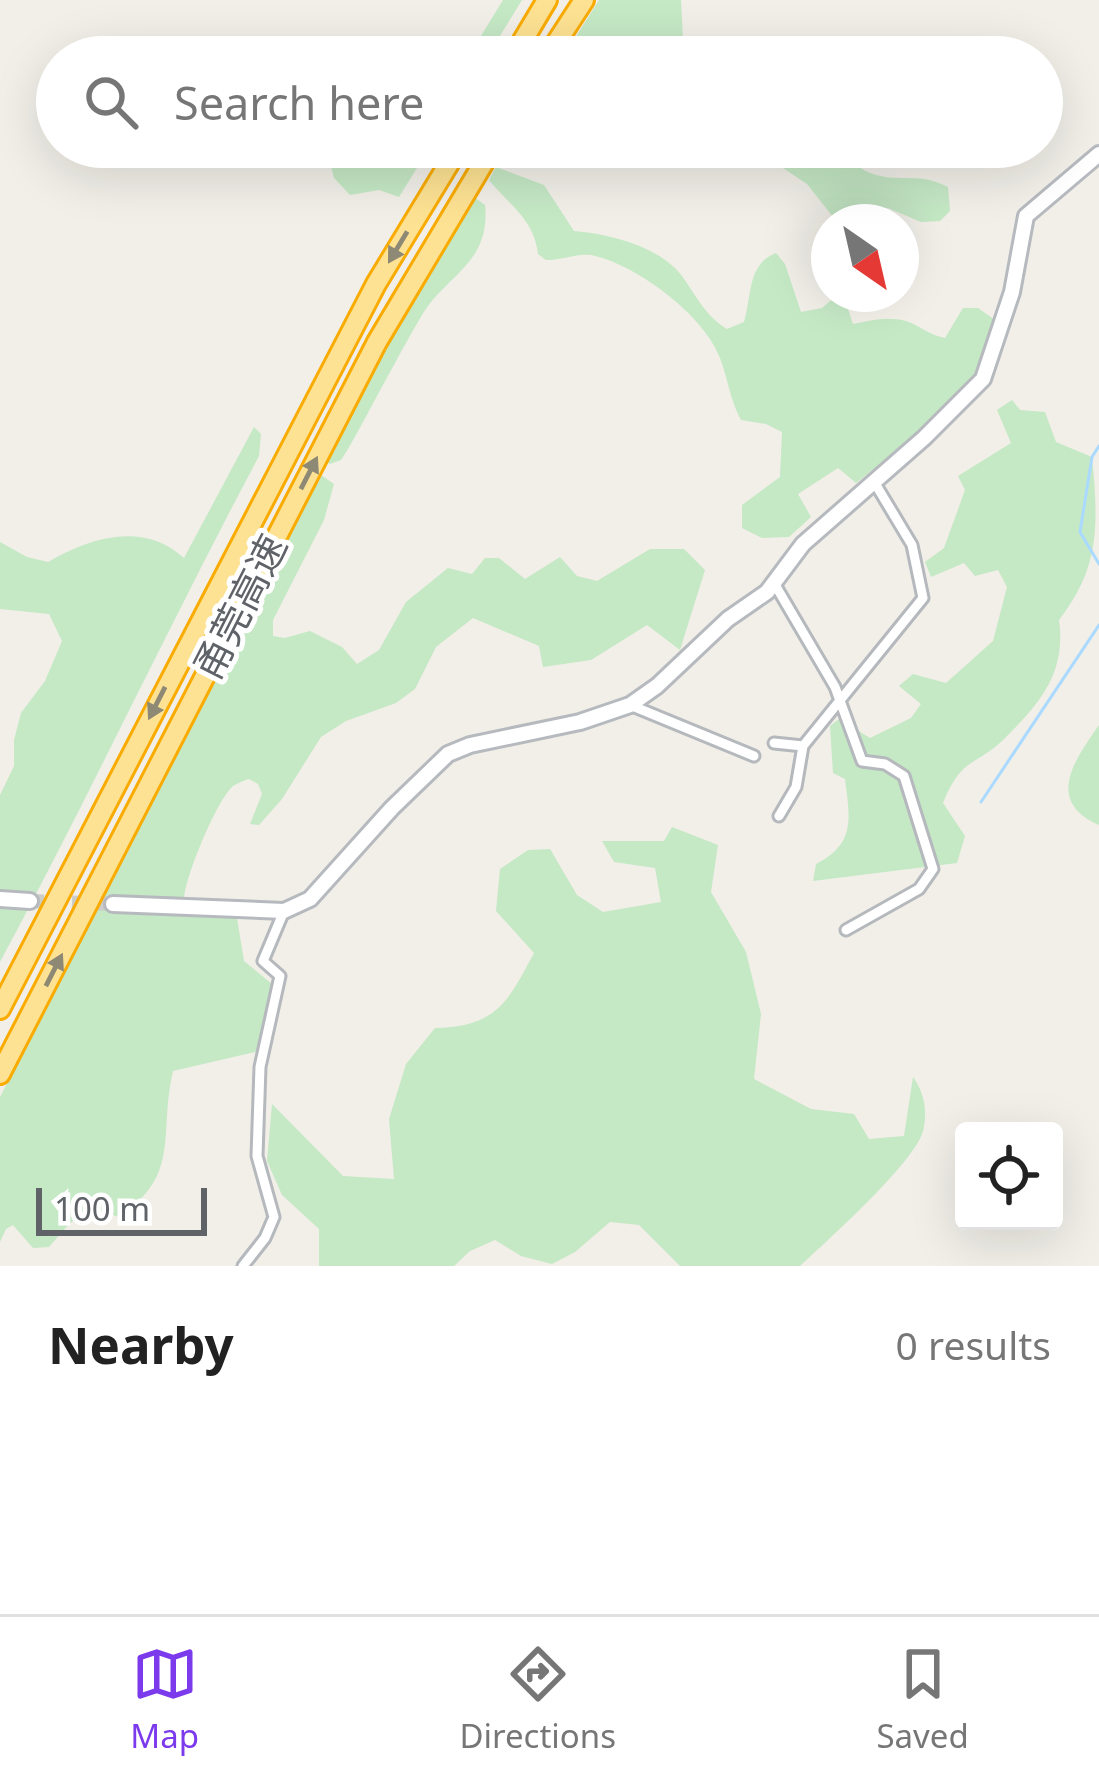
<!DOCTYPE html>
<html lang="en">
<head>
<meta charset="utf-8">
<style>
	:root { --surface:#fff; --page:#f2f2f2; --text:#222; --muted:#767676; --line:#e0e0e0; --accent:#7c3aed }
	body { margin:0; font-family:"Noto Sans","Noto Sans SC",sans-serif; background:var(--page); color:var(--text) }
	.controls { position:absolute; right:36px; bottom:36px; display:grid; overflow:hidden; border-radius:12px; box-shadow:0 12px 48px #0002 }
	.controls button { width:108px; height:108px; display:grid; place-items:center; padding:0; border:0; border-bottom:3px solid var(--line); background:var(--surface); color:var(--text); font:60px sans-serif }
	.compass { position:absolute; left:811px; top:204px; width:108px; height:108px; border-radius:50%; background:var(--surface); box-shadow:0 12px 48px #0002; rotate:146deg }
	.scale { position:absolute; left:36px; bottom:30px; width:171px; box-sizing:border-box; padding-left:12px; border:6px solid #5f6368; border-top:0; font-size:33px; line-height:42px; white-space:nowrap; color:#5f6368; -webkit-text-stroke:9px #fff; paint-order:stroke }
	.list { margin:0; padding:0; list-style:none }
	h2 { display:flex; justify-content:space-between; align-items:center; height:156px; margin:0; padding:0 48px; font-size:51px }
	h2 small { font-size:39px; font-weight:400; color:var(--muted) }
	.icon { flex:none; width:66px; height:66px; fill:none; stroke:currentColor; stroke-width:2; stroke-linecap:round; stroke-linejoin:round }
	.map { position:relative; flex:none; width:1099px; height:1266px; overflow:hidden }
	.search { position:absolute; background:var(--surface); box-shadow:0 12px 48px #0002; left:36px; right:36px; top:36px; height:132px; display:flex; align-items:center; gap:30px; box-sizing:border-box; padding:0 42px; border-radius:66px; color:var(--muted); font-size:45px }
	.sheet { height:348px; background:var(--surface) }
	nav { display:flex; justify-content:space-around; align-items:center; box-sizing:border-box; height:168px; border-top:3px solid var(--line); background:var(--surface); font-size:33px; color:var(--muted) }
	nav a { display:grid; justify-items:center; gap:6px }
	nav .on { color:var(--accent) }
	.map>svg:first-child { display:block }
	.green { fill:#c5e8c5 }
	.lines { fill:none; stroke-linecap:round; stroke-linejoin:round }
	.stream { stroke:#aadaff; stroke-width:3 }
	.secondary-tunnel { stroke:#ccccc8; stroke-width:14; stroke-dasharray:14 7; stroke-linecap:butt }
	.street-casing { stroke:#b5b8bc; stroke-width:15 }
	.secondary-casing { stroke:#b6babf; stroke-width:20 }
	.highway-casing { stroke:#f9ab00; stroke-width:24 }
	.street { stroke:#fff; stroke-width:9 }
	.secondary { stroke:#fff; stroke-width:14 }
	.highway { stroke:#fde293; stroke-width:18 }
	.oneway { fill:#8e8975 }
	.labels { text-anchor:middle; stroke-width:10; stroke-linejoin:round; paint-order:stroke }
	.street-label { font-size:39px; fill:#5f6368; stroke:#fff }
</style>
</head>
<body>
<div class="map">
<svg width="1099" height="1266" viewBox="0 0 1099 1266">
	<rect width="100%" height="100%" fill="#f1efe8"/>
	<!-- green -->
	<path class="green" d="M503 0H522L487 57H468Z
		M599 0H681L684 57H563Z
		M326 147H364L373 153 430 147 399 197 379 190 350 195 334 178Z
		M715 147C753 147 801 139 836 152 851 158 859 171 876 175 903 182 919 172 948 187L950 211 940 221 921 222 888 208 863 217 862 222H837L807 184 774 162 761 157 743 159Z
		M496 167 544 185 574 231C610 234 663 247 684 279 698 299 706 316 727 329L744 322C752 296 747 264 776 253L785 264 801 312 822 308 838 294H859L847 306 853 324C871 320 888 316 906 321 920 326 929 335 945 338L963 308H978L995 320 974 377 918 434 856 483 838 468 798 494 811 517 789 537 762 538 742 528V505L780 477 782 432 766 424 741 420C730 400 728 379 720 358 704 315 636 264 591 255 578 253 561 260 546 260L538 254C534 219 510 206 489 180Z
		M474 197 485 205C491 263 446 275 422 315 396 359 373 405 348 449L341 460 330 464 327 462 401 319Z
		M1012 400 1020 410 1045 412 1056 442 1092 457C1099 527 1099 569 1059 620 1066 671 1042 701 1007 736 976 768 963 754 943 803L965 836 957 863 813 881 816 864C856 844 850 818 845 779L833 773 830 726 839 719 870 738 911 718 921 704 899 686 913 674 946 683 993 641 1007 587 998 570 975 576 964 563 931 577 925 562 944 548 965 490 958 476 1011 443 997 410Z
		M254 427 261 434 259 456C170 623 90 795 0 962V795L14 766V740L21 713 45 681 62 641 49 614 0 609V542L27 557 48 562C91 537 144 521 184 558Z
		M321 475 334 484 324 520 273 620V636L285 638 310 631 342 647 357 664 379 650 406 602 448 568 472 574 485 558H499L525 579 560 557 577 576 597 581 650 549H684L705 570 680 650 647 625 591 660 543 667 539 646 473 618 436 647 415 689 396 703 346 721 321 737 282 799 259 825 250 824 262 794 258 784 249 779C245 780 235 784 232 787 216 802 183 881 184 902L237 918 244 961 277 988 263 1050 173 1071C158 1135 182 1174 119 1217 81 1203 73 1220 49 1247L33 1248 13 1225 6 1229 0 1242V1097Z
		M1099 725V825C1045 801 1074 761 1099 725Z
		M672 827 718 845 711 892 746 952 761 1014 754 1079 811 1109 854 1114 869 1139 904 1136 913 1077C924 1092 928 1111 923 1131 915 1162 827 1241 800 1266H680L639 1225 610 1222 575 1252 552 1264 521 1256 495 1240 470 1251 454 1266H319V1229L282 1195 267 1161 272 1104 343 1176 394 1179 389 1119 406 1064 435 1028C496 1027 508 1002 534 953L496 911 500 869 528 850 550 849 577 895 603 912 661 902 655 868 614 862 602 841H664Z"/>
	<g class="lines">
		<!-- stream -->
		<path class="stream" d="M1099 446 1092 457 1080 532 1099 564
			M981 802 1099 625"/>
		<!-- secondary-tunnel -->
		<path class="secondary-tunnel" d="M30 901 113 904"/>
		<defs>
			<path id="street" d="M774 583 835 687 862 761 885 764 904 776 933 869 919 889 846 930
				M630 705 754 756
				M774 743 803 746
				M779 816 796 787 803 746 923 598 912 545 873 480
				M243 1266 265 1238 274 1217 257 1156 260 1067 280 976 263 961 284 911"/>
			<path id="secondary" d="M0 899 30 901
				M113 904 284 911 310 899 392 808 448 754 470 745 580 722 630 705 657 686 728 619 767 592 803 544 924 438 983 379 1012 292 1026 216 1099 154"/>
			<path id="highway" d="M513 57 547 0
				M547 57 584 0
				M0 1009 376 284 459 147
				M0 1074 377 342 493 147"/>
		</defs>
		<!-- street casing -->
		<use href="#street" class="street-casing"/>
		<!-- secondary casing -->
		<use href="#secondary" class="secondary-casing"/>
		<!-- highway casing -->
		<use href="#highway" class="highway-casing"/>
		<!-- street -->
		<use href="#street" class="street"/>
		<!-- secondary -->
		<use href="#secondary" class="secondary"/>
		<!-- highway -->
		<use href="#highway" class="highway"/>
	</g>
	<!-- one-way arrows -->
	<defs><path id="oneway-solid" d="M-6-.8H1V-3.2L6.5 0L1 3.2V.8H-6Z" transform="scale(3)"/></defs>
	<g class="oneway">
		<use href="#oneway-solid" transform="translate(398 247) rotate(121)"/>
		<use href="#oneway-solid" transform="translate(309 473) rotate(-63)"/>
		<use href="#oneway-solid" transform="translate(157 703) rotate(117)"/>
		<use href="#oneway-solid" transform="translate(54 970) rotate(-63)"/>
	</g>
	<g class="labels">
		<!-- street labels -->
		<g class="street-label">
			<text transform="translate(240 607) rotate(-63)" y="14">甬莞高速</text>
		</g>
	</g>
</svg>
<div class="controls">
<button><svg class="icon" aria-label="locate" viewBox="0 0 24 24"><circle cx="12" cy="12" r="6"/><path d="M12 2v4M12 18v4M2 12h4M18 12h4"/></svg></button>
</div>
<svg class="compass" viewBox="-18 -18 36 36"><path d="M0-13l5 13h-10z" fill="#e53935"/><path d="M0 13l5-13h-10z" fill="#767676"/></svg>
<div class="scale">100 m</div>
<div class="search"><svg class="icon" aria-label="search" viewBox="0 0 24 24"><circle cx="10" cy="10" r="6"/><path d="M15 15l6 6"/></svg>Search here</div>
</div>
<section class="sheet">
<h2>Nearby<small>0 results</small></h2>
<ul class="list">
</ul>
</section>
<nav>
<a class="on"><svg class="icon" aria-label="map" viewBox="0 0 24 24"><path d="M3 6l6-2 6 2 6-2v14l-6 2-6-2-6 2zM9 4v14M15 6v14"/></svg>Map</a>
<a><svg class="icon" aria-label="directions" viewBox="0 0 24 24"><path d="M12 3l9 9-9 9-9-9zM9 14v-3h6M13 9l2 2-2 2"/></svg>Directions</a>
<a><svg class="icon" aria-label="saved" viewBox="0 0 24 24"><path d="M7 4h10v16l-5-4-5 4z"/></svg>Saved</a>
</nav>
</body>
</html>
